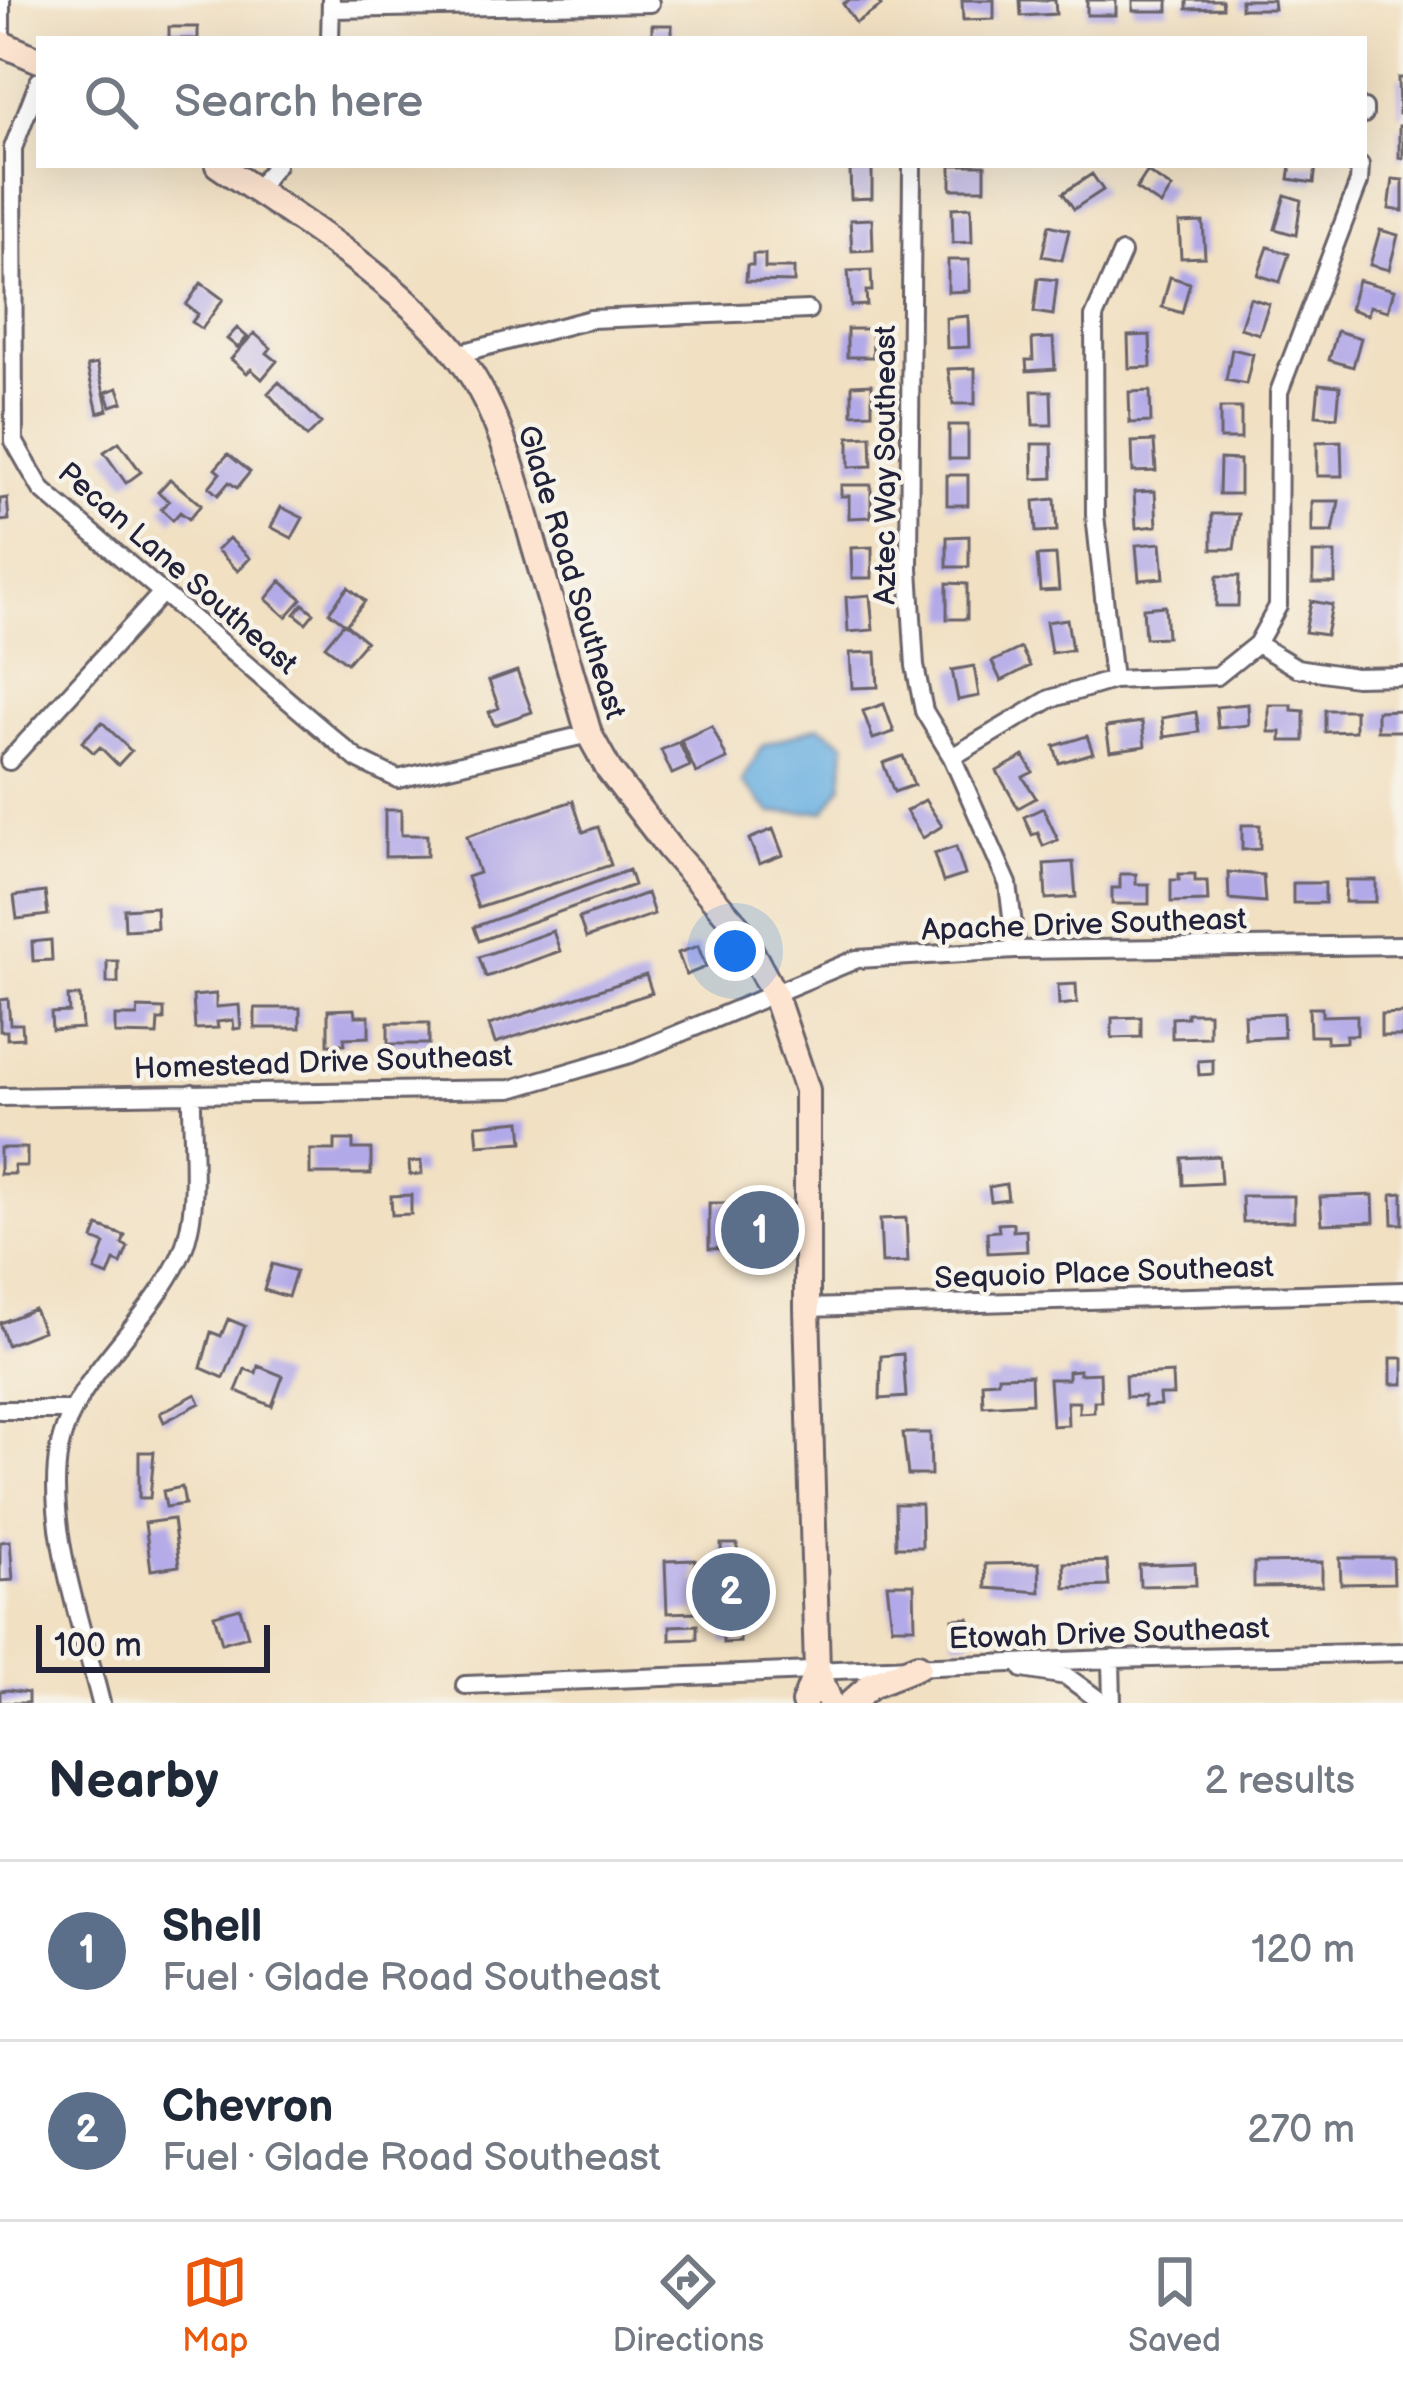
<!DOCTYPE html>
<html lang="en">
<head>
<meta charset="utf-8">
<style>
	:root { --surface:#fff; --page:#f2f2f3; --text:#1f2937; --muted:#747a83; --line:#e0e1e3; --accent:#ea580c }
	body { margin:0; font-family:"Balsamiq Sans",sans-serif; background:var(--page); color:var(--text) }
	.scale { position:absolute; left:36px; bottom:30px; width:234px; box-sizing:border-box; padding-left:12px; border:6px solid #22223b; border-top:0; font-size:33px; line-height:42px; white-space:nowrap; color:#22223b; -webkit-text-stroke:9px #f7f3e8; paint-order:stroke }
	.you { position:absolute; left:735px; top:951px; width:42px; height:42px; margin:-30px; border:9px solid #fff; border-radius:50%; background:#1a73e8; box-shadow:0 0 0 18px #1a73e833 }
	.badge { display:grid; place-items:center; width:78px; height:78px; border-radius:50%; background:var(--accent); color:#fff; font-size:39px; font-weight:700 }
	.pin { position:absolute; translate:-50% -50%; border:6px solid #fff; box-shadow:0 3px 12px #0006 }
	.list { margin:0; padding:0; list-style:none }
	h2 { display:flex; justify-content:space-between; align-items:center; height:156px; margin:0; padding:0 48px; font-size:51px }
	h2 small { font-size:39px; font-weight:400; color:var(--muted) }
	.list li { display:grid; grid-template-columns:78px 1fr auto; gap:36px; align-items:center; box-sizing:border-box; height:180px; padding:0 48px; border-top:3px solid var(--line) }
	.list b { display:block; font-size:45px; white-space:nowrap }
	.list p { margin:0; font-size:39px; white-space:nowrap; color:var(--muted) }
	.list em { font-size:39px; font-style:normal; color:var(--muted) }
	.icon { flex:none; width:66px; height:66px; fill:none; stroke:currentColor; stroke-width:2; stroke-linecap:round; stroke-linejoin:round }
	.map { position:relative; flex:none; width:1403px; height:1703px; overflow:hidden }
	.search { position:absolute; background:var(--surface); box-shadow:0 12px 48px #0002; left:36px; right:36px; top:36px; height:132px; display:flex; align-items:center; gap:30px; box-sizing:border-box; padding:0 42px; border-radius:0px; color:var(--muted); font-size:45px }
	.sheet { height:516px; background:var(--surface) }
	nav { display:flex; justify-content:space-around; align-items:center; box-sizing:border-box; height:168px; border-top:3px solid var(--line); background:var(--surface); font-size:33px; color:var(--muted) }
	nav a { display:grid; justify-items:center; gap:6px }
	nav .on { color:var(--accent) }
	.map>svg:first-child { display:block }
	.water { fill:#6bb0e1; stroke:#46698e; stroke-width:3 }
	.building { fill:#b2a9e8 }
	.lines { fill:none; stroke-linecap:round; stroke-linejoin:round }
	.street-casing { stroke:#6a646a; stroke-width:22 }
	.secondary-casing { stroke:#6a646a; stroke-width:30 }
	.street { stroke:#fff; stroke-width:16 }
	.secondary { stroke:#fde4d0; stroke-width:24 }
	.labels { text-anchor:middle; stroke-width:9; stroke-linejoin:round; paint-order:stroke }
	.street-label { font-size:30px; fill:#22223b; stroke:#f7f3e8 }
</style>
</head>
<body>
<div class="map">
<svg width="1403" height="1703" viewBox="0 0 1403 1703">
	<rect width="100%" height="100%" fill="#f7f3e8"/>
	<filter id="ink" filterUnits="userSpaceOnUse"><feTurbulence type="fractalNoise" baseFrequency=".00833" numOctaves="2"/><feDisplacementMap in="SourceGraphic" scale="24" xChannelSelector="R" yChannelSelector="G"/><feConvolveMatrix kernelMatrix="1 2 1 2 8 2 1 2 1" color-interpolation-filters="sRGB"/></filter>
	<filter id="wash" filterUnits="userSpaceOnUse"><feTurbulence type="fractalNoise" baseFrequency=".004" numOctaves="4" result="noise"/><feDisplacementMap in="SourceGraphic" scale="48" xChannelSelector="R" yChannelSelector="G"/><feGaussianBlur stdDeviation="2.7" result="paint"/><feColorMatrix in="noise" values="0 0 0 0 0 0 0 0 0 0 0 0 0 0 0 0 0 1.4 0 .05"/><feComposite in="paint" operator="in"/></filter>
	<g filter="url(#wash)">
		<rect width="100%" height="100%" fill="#f1e0c2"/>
		<!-- water -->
		<path class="water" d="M819 726 845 743 842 786 825 811 772 813 742 782 762 746Z"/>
		<g id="blocks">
			<!-- building -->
			<path class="building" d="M849 0H877L881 6 856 23 843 4Z
				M962 0H994V19L963 20Z
				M1020 0H1055L1056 14 1021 16Z
				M1087 0H1116V15H1087Z
				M1133 0H1168V11H1133Z
				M1187 0H1222L1223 8 1187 9Z
				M1241 0H1273L1274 9H1241Z
				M652 25H672V39H652Z
				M169 27H198V39H169Z
				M1398 78H1403V114H1399Z
				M1399 126H1403V158H1399Z
				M951 165H985V189H951Z
				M1291 165H1316L1314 183 1289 179Z
				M872 169V198L851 199 850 170Z
				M1147 172 1172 188 1161 205 1136 189Z
				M1092 174 1103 190 1074 209 1063 193Z
				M1393 179 1403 180V211L1389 209Z
				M1285 195 1301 200 1296 235 1275 229Z
				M971 207 972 242 953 243 952 208Z
				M872 219 873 250 852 251 850 220Z
				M1203 222 1205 257 1181 258 1179 223Z
				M1049 225 1069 230 1062 260 1042 256Z
				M1380 230 1398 235 1389 270 1370 265Z
				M1268 247 1289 254 1280 282 1258 275Z
				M753 254H765V268H794V282L746 281 747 265H753Z
				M948 260H969V291L948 292Z
				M871 270 872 291H866L867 305 851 306 848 271Z
				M1170 277 1190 283 1182 313 1162 307Z
				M1038 278 1057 280 1053 315 1034 312Z
				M1358 280 1394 290 1388 311 1370 306 1368 315 1350 309Z
				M201 283 223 299 202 329 192 322 198 314 186 305Z
				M1250 298 1269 304 1259 334 1240 328Z
				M968 316 969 347 947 348 946 318Z
				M237 328 247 337 238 348 227 339Z
				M847 329H872L873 357H847Z
				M1337 331 1361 338 1353 367 1329 360Z
				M254 333 271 348 267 353 277 361 262 379 251 369 247 373 231 359Z
				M1150 335 1151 367 1129 368 1128 336Z
				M1053 338 1055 369 1027 371 1026 360H1033L1032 339Z
				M1232 349 1253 354 1246 384 1226 380Z
				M97 364 108 410 98 413 87 366Z
				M975 368V404H953L948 369Z
				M279 382 321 423 307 437 268 393Z
				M872 384V413L852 414V385Z
				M1319 384 1340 386 1337 417 1316 415Z
				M118 388 123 402 111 406 106 392Z
				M1032 391H1051L1052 425H1033Z
				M1150 391 1151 422 1130 423 1129 392Z
				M1220 408H1241V439H1220Z
				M949 425H968V459H949Z
				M871 436 872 466 849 467V437Z
				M1154 441 1156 471 1133 472 1132 442Z
				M1341 441 1342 476H1317V442Z
				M119 442 141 472 126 483 104 452Z
				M1032 444H1052L1053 478 1033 479Z
				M228 454 250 472 237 488 229 482 218 495 209 487 220 473 215 469Z
				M1220 459 1240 460V494H1219Z
				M947 475H968V505H947Z
				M170 479 201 505 189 519 180 512 173 520 161 509 169 501 158 492Z
				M841 485H871V517L849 518V496H841Z
				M1155 491 1157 526 1136 528 1134 492Z
				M7 498 9 520 0 521V499Z
				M1055 499 1057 531 1036 532 1034 501Z
				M1312 501H1339L1333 532H1312Z
				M281 507 303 518 292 538 271 527Z
				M1212 514H1239L1234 549H1212Z
				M969 536V567H947V537Z
				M229 538 250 558 238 571 217 550Z
				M1161 543 1164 578 1139 580 1136 545Z
				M872 547V578H852L851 548Z
				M1313 553H1335V583H1313Z
				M1056 555 1059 590 1040 591 1037 556Z
				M1217 576H1239L1238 606H1216Z
				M281 581 302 599 286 617 266 599Z
				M947 583 967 584V619H947Z
				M348 587 365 601 346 625 329 612Z
				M870 595 873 630 848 632 846 597Z
				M1311 601 1332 605 1326 635 1305 632Z
				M303 604 314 613 306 623 295 614Z
				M1165 606 1167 637 1145 638 1143 608Z
				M1067 619 1072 650 1051 653 1046 622Z
				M344 623 366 641 347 663 325 646Z
				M1021 648 1030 666 1001 681 992 662Z
				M876 652 878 687 852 688 850 653Z
				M974 666 979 696 958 700 952 670Z
				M517 671 532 712 494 725 489 712 499 708 489 681Z
				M884 704 894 732 873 739 863 711Z
				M1248 704 1249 725 1218 728 1216 707Z
				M1269 705H1292V710L1304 711V741H1281V732H1269Z
				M1325 710H1355V731L1325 732Z
				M1403 710V731H1377V711Z
				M1196 712 1199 732 1164 737 1162 718Z
				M102 722 131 751 118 765 100 747 94 753 82 742Z
				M1142 722 1145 746 1110 751 1106 727Z
				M712 726 727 759 696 773 681 740Z
				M1087 736 1093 753 1059 763 1054 746Z
				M679 742 690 766 672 774 661 750Z
				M903 756 914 785 894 792 883 763Z
				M1024 756 1033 772 1023 777 1036 798 1018 808 997 771Z
				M925 800 942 826 923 838 906 811Z
				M573 801 583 832 598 827 611 865 478 908 467 877 479 873 467 836Z
				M1043 808 1058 840 1043 846 1038 833 1032 835 1024 817Z
				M385 810H401V835H427V856L385 857Z
				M1242 825H1260V849L1242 850Z
				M773 829 783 855 759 864 749 839Z
				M956 847 965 875 943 882 934 854Z
				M1073 862 1076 897 1046 899 1044 864Z
				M629 870 634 885 479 941 474 927Z
				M1228 872 1263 875 1265 902 1229 899Z
				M1120 874H1136V884H1149V904H1112V888H1120Z
				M1179 874H1195V881H1207L1208 901 1171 902V880H1179Z
				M1346 880H1376V902H1345Z
				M1293 883H1325V903H1293Z
				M45 892 48 915 17 919 14 896Z
				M647 893 654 914 586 938 579 918Z
				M156 907 157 928 125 930 124 909Z
				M553 931 560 951 486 977 479 957Z
				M51 940 52 960 33 961 32 942Z
				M698 946 706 967 686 975 678 953Z
				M107 961H118V983H107Z
				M646 975 652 993 495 1043 489 1025Z
				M1076 984 1077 1003 1059 1005 1058 985Z
				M216 994V1007L239 1005 241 1028 234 1029 233 1020 217 1022 218 1028 195 1029 193 996Z
				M68 996H80L82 1028 52 1030 51 1013 69 1012Z
				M8 999 10 1024H22L23 1038 7 1039V1031H0V1000Z
				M138 1008 164 1009V1020H158L157 1035 115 1034V1016H137Z
				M255 1008H300V1028H255Z
				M1309 1008H1322V1016L1357 1015V1035H1346V1042L1327 1043V1036H1310Z
				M354 1009 355 1016H369V1037L344 1038 345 1044H328V1010Z
				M1187 1013H1209V1037L1172 1038V1018L1187 1017Z
				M1283 1013 1284 1037 1245 1039 1244 1015Z
				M1403 1013V1036H1381V1014Z
				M1141 1017V1037L1112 1038V1018Z
				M388 1023H429V1044H388Z
				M1213 1060V1074L1199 1075 1198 1061Z
				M521 1121 523 1142 478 1145 476 1125Z
				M335 1140H353V1149H371V1174H310V1150H335Z
				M0 1148H27V1166H14L15 1174H0Z
				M1219 1156 1221 1183 1183 1185 1182 1158Z
				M421 1161 422 1174 410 1175 409 1162Z
				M1006 1184 1008 1199 991 1201 989 1187Z
				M1403 1193V1224H1393L1392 1194Z
				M411 1195V1214L392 1215 391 1196Z
				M1373 1195 1374 1222 1322 1224 1320 1197Z
				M1242 1196H1294V1221L1243 1222Z
				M709 1203H738L739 1213H788V1240L739 1241V1248L709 1249Z
				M906 1218 908 1262 882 1263 880 1219Z
				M1013 1223V1231L1026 1230 1027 1251 988 1253 987 1232 999 1231 998 1224Z
				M98 1226 125 1236 122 1244 128 1247 121 1264 114 1261 108 1276 95 1271 105 1244 93 1239Z
				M272 1264 296 1271 288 1297 264 1290Z
				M34 1309 43 1331 7 1345 0 1323Z
				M228 1319 245 1326 224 1378 201 1368 211 1332 221 1336Z
				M903 1354 906 1397 880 1399 881 1356Z
				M1391 1358H1403V1384H1391Z
				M258 1366 283 1376 272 1406 236 1391 245 1369 256 1373Z
				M1079 1370V1374L1100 1373 1101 1401H1094V1412L1079 1413V1402H1067L1068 1425 1052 1426 1049 1379H1068V1371Z
				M1172 1373 1173 1395H1159L1160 1405 1144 1406V1396L1126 1397 1125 1376Z
				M1031 1375 1032 1403 983 1406 982 1382 998 1381V1376Z
				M196 1394 200 1403 164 1422 160 1413Z
				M903 1433H930L931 1475H908Z
				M139 1452H154L150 1498H139Z
				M182 1487 185 1504 166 1507 163 1491Z
				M895 1504H921L922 1547H896Z
				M173 1519 179 1566 151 1570 145 1523Z
				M10 1541 13 1580 0 1581V1542Z
				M721 1544H737L740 1642 723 1643 722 1602 696 1603V1612L667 1613 665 1561 695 1560 696 1585H722Z
				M1340 1558H1393L1394 1583 1341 1584Z
				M1107 1561 1109 1586 1065 1588 1064 1563Z
				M1322 1562V1586L1254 1587V1563Z
				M1039 1563 1040 1592 986 1588 985 1564Z
				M1195 1563 1196 1585 1140 1586 1139 1565Z
				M887 1584H914L915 1627H892Z
				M240 1608 248 1636 222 1643 214 1615Z
				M969 1618 970 1641 954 1642 953 1619Z
				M697 1625V1639L670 1640V1626Z
				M8 1690 28 1693V1703H0V1691Z"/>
		</g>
	</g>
	<g filter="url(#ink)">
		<use href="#blocks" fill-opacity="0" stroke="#6a646a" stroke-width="3"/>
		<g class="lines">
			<defs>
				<path id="street" d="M332 9 650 3
					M330 39 331 0
					M1 43V0
					M39 81 13 148 14 441 42 490 357 759 398 779 589 734
					M1364 108V114
					M912 165 909 569 915 666 924 711 952 757
					M256 190 276 165
					M457 354 591 319 808 310
					M1257 644 1297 668 1355 677 1403 676
					M1113 680 1095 515 1094 317 1122 253
					M9 761 161 594
					M1016 950 1008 884 952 757 1050 699 1113 680 1217 676 1257 644 1278 606 1279 392 1359 182 1360 165
					M0 1097 511 1089 630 1054 857 959 1016 950 1403 945
					M807 1308 1403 1291
					M0 1410H70
					M1111 1659 1112 1703
					M1023 1669 1066 1676 1103 1703
					M465 1685 1111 1659 1403 1652
					M101 1703C83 1628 45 1527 59 1450 72 1378 148 1325 180 1257 202 1210 191 1144 192 1093"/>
				<path id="secondary" d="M0 43 39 60
					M218 165C294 215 400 283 456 353 500 408 516 482 535 548 553 610 571 672 589 734L609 770 669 848 738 927 775 996 807 1090V1308L817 1670 830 1703
					M804 1703 817 1670
					M851 1703 871 1685 918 1666"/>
			</defs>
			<!-- street casing -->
			<use href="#street" class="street-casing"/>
			<!-- secondary casing -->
			<use href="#secondary" class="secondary-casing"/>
			<!-- street -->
			<use href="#street" class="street"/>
			<!-- secondary -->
			<use href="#secondary" class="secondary"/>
		</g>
	</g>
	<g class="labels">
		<!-- street labels -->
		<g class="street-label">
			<text transform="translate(885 465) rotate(-90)" y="10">Aztec Way Southeast</text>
			<text transform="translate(178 568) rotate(41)" y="10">Pecan Lane Southeast</text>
			<text transform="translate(572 572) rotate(73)" y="10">Glade Road Southeast</text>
			<text transform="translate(1084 924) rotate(-2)" y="10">Apache Drive Southeast</text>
			<text transform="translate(323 1062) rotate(-2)" y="10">Homestead Drive Southeast</text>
			<text transform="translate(1104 1272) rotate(-2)" y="10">Sequoio Place Southeast</text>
			<text transform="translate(1109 1633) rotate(-2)" y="10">Etowah Drive Southeast</text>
		</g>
	</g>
</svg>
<div class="scale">100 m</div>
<div class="you"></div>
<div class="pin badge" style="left:760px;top:1230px;background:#5c6f8a">1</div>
<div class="pin badge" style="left:731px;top:1592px;background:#5c6f8a">2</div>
<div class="search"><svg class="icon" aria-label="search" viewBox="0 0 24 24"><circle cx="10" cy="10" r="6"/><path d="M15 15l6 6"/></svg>Search here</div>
</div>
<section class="sheet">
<h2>Nearby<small>2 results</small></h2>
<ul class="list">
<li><span class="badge" style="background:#5c6f8a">1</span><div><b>Shell</b><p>Fuel · Glade Road Southeast</p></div><em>120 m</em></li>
<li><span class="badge" style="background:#5c6f8a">2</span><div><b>Chevron</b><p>Fuel · Glade Road Southeast</p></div><em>270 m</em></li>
</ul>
</section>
<nav>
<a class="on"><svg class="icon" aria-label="map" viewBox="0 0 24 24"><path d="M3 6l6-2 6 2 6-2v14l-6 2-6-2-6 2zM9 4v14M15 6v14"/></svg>Map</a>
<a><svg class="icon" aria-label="directions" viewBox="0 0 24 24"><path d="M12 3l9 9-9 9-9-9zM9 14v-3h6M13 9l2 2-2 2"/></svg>Directions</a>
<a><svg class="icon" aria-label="saved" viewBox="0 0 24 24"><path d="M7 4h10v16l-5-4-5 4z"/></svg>Saved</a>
</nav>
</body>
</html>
